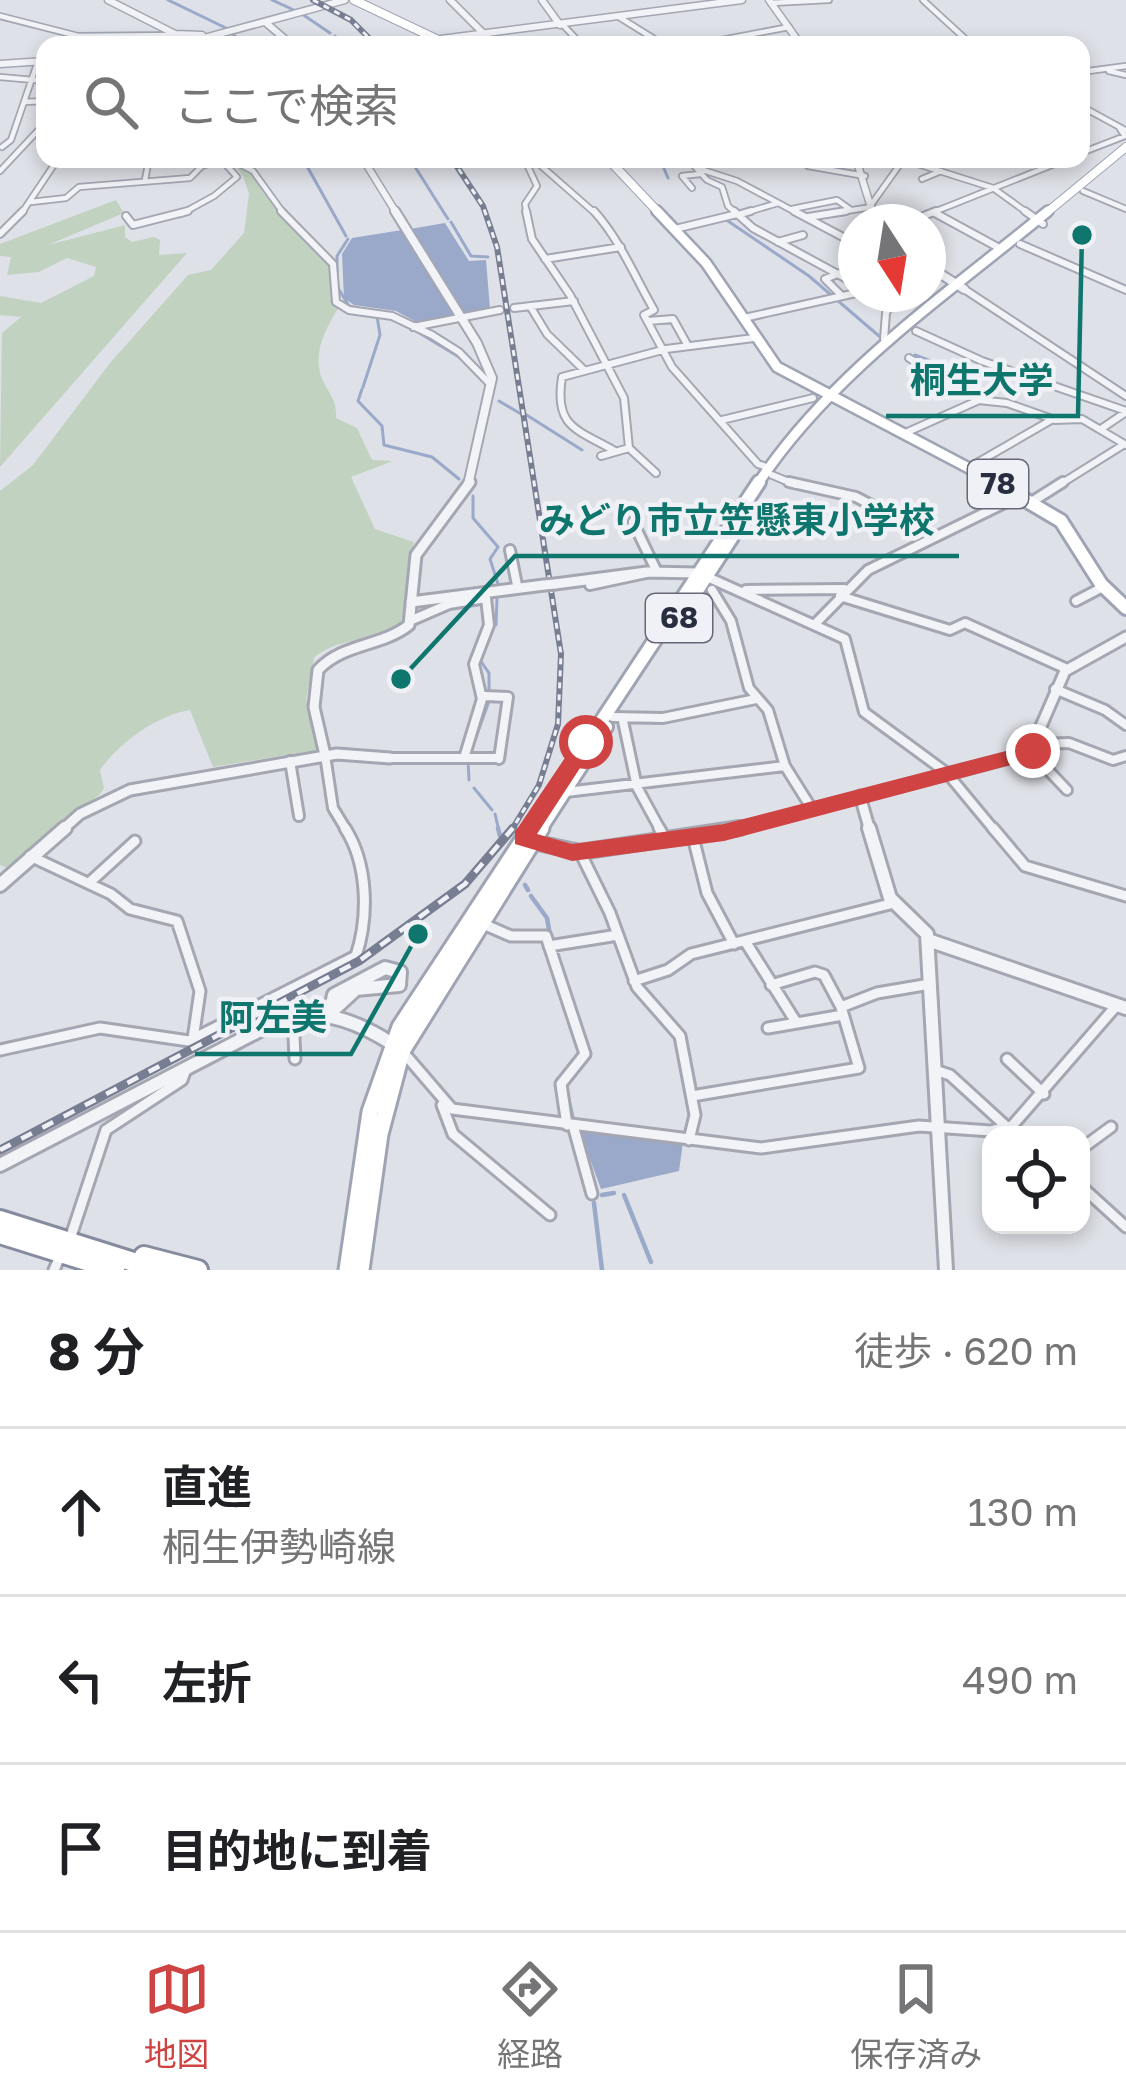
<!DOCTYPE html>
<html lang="ja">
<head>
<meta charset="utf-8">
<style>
	:root { --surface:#fff; --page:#f2f2f2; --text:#202124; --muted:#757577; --line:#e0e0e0; --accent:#cf4342 }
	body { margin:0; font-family:"Golos Text","Noto Sans JP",sans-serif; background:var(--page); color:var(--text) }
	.controls { position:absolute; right:36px; bottom:36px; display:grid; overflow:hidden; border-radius:24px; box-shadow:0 6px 18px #0003 }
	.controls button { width:108px; height:108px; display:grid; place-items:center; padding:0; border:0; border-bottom:3px solid var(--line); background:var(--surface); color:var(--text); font:60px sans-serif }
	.compass { position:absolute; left:838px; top:204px; width:108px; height:108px; border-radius:50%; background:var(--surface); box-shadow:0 6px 18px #0003; rotate:168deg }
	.stop { position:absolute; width:36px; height:36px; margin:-27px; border:9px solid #cf4342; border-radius:50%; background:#fff }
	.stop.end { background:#cf4342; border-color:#fff; box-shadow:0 3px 12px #0008 }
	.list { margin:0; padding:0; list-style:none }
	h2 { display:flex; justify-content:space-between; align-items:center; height:156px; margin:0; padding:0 48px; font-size:51px }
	h2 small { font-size:39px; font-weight:400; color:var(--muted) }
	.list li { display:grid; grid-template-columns:78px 1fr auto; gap:36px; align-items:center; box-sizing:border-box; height:168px; padding:0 48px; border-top:3px solid var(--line) }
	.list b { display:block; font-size:45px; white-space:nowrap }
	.list p { margin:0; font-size:39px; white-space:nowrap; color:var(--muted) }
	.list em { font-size:39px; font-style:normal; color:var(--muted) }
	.icon { flex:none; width:66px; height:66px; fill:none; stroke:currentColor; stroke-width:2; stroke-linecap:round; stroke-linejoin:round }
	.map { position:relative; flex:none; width:1126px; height:1270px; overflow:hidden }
	.search { position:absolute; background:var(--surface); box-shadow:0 6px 18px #0003; left:36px; right:36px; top:36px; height:132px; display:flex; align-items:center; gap:30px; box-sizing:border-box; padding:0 42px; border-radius:24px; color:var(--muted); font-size:45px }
	.sheet { height:660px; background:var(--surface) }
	nav { display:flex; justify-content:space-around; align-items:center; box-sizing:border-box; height:168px; border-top:3px solid var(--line); background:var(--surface); font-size:33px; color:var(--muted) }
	nav a { display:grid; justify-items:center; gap:6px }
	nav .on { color:var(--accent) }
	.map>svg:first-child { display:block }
	.green { fill:#c2d2c0 }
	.water { fill:#9aa9c9 }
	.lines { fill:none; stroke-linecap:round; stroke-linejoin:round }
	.stream-far1 { stroke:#9aa9c9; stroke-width:3 }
	.stream { stroke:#9aa9c9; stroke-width:4.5 }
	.minor-far3-casing { stroke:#a4a7b2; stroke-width:8 }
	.minor-far2-casing { stroke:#a4a7b2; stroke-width:10 }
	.minor-far1-casing { stroke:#a4a7b2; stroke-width:14 }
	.minor-casing { stroke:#a4a7b2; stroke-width:15 }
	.tertiary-far3-casing { stroke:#a4a7b2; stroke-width:9 }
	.tertiary-far2-casing { stroke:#a4a7b2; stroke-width:12 }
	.tertiary-far1-casing { stroke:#a4a7b2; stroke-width:15 }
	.tertiary-casing { stroke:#a4a7b2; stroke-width:18 }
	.primary-far3-casing { stroke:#9ea4b4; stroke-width:10 }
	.primary-far2-casing { stroke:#9ea4b4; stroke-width:14 }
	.primary-far1-casing { stroke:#9ea4b4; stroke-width:18 }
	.primary-casing { stroke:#9ea4b4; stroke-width:21 }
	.trunk-casing { stroke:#868c9f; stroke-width:24 }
	.minor-far3 { stroke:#f2f3f7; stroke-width:4.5 }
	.minor-far2 { stroke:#f2f3f7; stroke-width:6 }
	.minor-far1 { stroke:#f2f3f7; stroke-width:8 }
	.minor { stroke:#f2f3f7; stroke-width:9 }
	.tertiary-far3 { stroke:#f2f3f7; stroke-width:6 }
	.tertiary-far2 { stroke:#f2f3f7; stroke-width:8 }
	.tertiary-far1 { stroke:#f2f3f7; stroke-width:9 }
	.tertiary { stroke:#f2f3f7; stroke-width:12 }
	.primary-far3 { stroke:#fff; stroke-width:8 }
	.primary-far2 { stroke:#fff; stroke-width:9 }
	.primary-far1 { stroke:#fff; stroke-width:12 }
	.primary { stroke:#fff; stroke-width:15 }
	.trunk { stroke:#fff; stroke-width:18 }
	.rail-far1-casing { stroke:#787e92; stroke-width:6 }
	.rail-casing { stroke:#787e92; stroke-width:9 }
	.rail-far1 { stroke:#eff1f6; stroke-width:3; stroke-dasharray:6; stroke-linecap:butt }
	.rail { stroke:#eff1f6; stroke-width:4.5; stroke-dasharray:12; stroke-linecap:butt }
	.tertiary-bridge-casing { stroke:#a4a7b2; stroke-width:15; stroke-linecap:butt }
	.tertiary-bridge { stroke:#f2f3f7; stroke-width:9 }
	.route { fill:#cf4342 }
	.labels { text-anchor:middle; stroke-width:9; stroke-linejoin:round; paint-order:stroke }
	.shield { fill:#eff1f6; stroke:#646877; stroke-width:3 }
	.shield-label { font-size:30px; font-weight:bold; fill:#282d40 }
	.leader { fill:none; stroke:#0f766e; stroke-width:4.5 }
	.callout-dot { fill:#0f766e; stroke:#eff1f6; stroke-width:4.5 }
	.callout-label { font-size:36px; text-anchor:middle; font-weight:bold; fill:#0f766e; stroke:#eff1f6; stroke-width:9; stroke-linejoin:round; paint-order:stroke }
</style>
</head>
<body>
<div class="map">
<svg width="1126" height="1270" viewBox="0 0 1126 1270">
	<rect width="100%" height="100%" fill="#dfe1e8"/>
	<!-- green -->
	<path class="green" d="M228 159 249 171 329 266 332 299 338 308C326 329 311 354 323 381 330 395 337 401 336 418L357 428 372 460 393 461 351 477 375 529 414 542 407 568V614C389 646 340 633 314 658L306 699 320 744 316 750 213 767 190 710C156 716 120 742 100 770L104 788 100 794 8 868 0 865V491L33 465 110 363 188 275 211 270 244 233 249 194 243 176Z
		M116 200 124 213 48 245 125 225V237L132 242 154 237 160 240 159 255 187 253 0 467 2 333 21 317 0 315V296L41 303 94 276 96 267 67 258 39 272 7 275 11 257 0 256V244Z"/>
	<!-- water -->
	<path class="water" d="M445 223 469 261 486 260 490 309 463 314 410 229Z
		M402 230 454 316 418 323 396 311 354 305 344 298 342 254 352 238Z
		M580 1132 683 1142 679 1171 601 1189Z"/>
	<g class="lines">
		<!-- stream-far1 -->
		<path class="stream-far1" d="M168 0 228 29
			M272 0 296 11
			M302 14 330 33
			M231 33 247 45
			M335 36 341 45
			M303 159 346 236
			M410 159 448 219
			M660 159 668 178
			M725 219 809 276 879 336
			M451 222 471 256 488 257
			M337 273V256L348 239
			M338 288 349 306 399 317
			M416 331 464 360
			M915 355 975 378 1029 380
			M363 387 380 335 377 316
			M362 389 358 401 382 426 384 445 432 457 459 479
			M499 401 521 414
			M525 414 582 450
			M473 496V518L498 547 490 559 498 584
			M496 625 497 599
			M489 692V673L480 660 492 632
			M470 754 489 701
			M468 760 469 780
			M474 788 492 810
			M495 814 499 831"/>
		<!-- stream -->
		<path class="stream" d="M498 828 500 836
			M525 885 528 890
			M531 896 547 918 550 935
			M567 1094 573 1120
			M602 1195 614 1193
			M624 1195 651 1262
			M594 1203 602 1270"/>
		<defs>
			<path id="minor-far3" d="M923 0 972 45
				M771 3 829 0
				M0 16 78 36 180 35
				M619 17 664 45
				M563 25 582 45
				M695 45 789 27
				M1109 71 1126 75
				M1081 72 1126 66
				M0 77 45 81
				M24 102 45 101
				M1081 106 1125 130
				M2 147 11 140 38 61
				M1081 153 1125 136 1120 129
				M230 159 253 171 284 214
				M688 159 707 180 722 187 728 206 737 214
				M902 159 993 188 1029 214
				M1016 159 1044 167
				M525 160 537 186 525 204 527 214
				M525 161 539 164 596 214
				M539 164 566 159
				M808 166 865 176
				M700 169 737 181 799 214
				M0 171 45 123
				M922 179 941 171
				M145 180 149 159
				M692 188 682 176 700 174
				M1083 191 1126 209
				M31 202 66 198 79 187 190 178 202 166 223 159
				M871 205 903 160
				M792 209 837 200 851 210
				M21 214 58 159
				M181 214 214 196 237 177 221 159
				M741 214 778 203
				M827 214 872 207
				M929 214 1067 159"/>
			<path id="minor-far2" d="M281 211 333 264 336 302 349 310 392 316 432 335 459 352 491 385
				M526 211 532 239 570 295 624 398 629 448 656 473
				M594 211C620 240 634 275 654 310L644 315 672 367 758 464 769 468
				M734 211 753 228 856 284
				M794 211 856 244
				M1025 211 1043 224
				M935 213 1001 249
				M741 214 751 211
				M126 216 133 225 188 211
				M808 217 846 211
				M909 222 936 211
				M675 229 737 214
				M0 234 23 211
				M778 242 803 235
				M1020 244 1126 290
				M545 259 621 247
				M840 273 825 279 841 295
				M964 289 1126 396
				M874 294 893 301
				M530 306 547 334 583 369
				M514 308 574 301
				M744 318 856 293
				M648 321 673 319 688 346
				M413 327 500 310
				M916 331 982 361 1126 411
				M889 342 884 339 886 313 895 294
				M909 358 978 400 1007 403 1055 420 1082 419 1126 445
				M722 420 813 398
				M1101 429 1126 412
				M903 434 977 401
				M615 451C576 429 554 427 562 377L666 349 754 338
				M601 456 629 448
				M968 468 1053 419
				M772 475 796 485
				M1059 485 1123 445"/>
			<path id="minor-far1" d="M789 482 856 497 931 536
				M1033 501 1063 482
				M633 522 657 572
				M510 550 517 585
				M703 575 845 639 864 712 947 773 995 831
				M590 585 646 573
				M712 590 731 621 749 688 768 710 785 766 812 809
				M746 590 844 589
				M840 596 950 630 965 623 1067 669
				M1076 601 1101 588
				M412 620 449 604 486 598 489 625 474 664 482 699 464 758
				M816 623 868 570 1021 495
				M1055 689 1105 710 1126 725
				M485 696 508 697 499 759
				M613 717 663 718 756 699
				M623 721 637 787 661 831
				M1035 744 1069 743 1113 760 1126 756
				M1028 749 1067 790
				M325 755 333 808 347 831
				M390 758H499
				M290 761 299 816
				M566 792 785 766"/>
			<path id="minor" d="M659 828 665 838
				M993 828 1025 866 1126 896
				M693 837 707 893 734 944
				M580 852 610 913 637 987 680 1036 695 1115 689 1140
				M30 856 111 894 130 909 177 921 200 991 193 1039
				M89 883 135 841
				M481 923 511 936H546L585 1054 561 1084 567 1125
				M745 941 796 1022
				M549 946 618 935
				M634 981 668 970 691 954 894 903
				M841 1007 877 993 930 984
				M293 1014 295 1059
				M768 1028 843 1015
				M0 1050 100 1028 189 1041 356 956C369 916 368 864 345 828
				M403 1052 452 1109 761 1148 919 1126 991 1131 1012 1126 1117 1005
				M1007 1059 1044 1094
				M938 1071 950 1075 1008 1128
				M692 1096 859 1068 841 1007 824 975 815 972 771 985
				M442 1105 453 1134 550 1215
				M573 1125 592 1194
				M1012 1126 1021 1135
				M1081 1149 1111 1127
				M1081 1186 1126 1227
				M70 1239 106 1130 182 1080 186 1069
				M54 1270 61 1254"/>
			<path id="tertiary-far3" d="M108 0 175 34 202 35
				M450 0 495 45
				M542 0 560 25
				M769 0 801 45
				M265 22 292 45
				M441 39 742 0
				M178 45 345 0
				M0 64 45 61
				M363 159 397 214
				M856 159 873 214"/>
			<path id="tertiary-far2" d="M395 211 477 343 492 378 468 485
				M872 211 875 222
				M928 266 964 289"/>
			<path id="tertiary-far1" d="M555 584 647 572 698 573
				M411 602 544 585
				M325 755 314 707 318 670C343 643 381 647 409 625L416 555 470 482
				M860 796 870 831
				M61 831 80 814 130 790 337 754 390 758
				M729 831 1009 758 1035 740 1065 671 1126 637"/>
			<path id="tertiary" d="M869 828 890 898 927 934 946 1270
				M533 842 580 852 740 828
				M0 885 65 828
				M928 940 1126 1008
				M385 968 400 972 399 985 356 989 330 1013 334 995Z
				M0 1165 287 1016C328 1010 360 1023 394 1045"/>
			<path id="primary-far3" d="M354 0 449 45
				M608 159 660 214
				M1045 214 1126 147"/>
			<path id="primary-far2" d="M657 211 706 263 777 367 1001 485
				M757 485C831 373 946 295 1048 211"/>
			<path id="primary-far1" d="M995 482 1061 521 1101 584 1126 608
				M691 600 732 537
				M529 831 759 482
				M539 831 606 727"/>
			<path id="primary" d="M347 1270 370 1112 400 1027 531 828
				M361 1270 380 1134 402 1051 541 828"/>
			<path id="trunk" d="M0 1220 159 1270
				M0 1234 115 1270
				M144 1256 198 1270"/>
		</defs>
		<!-- minor-far3 casing -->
		<use href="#minor-far3" class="minor-far3-casing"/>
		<!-- minor-far2 casing -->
		<use href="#minor-far2" class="minor-far2-casing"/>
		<!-- minor-far1 casing -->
		<use href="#minor-far1" class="minor-far1-casing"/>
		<!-- minor casing -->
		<use href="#minor" class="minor-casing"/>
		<!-- tertiary-far3 casing -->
		<use href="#tertiary-far3" class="tertiary-far3-casing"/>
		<!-- tertiary-far2 casing -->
		<use href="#tertiary-far2" class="tertiary-far2-casing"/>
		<!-- tertiary-far1 casing -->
		<use href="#tertiary-far1" class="tertiary-far1-casing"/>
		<!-- tertiary casing -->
		<use href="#tertiary" class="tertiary-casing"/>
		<!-- primary-far3 casing -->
		<use href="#primary-far3" class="primary-far3-casing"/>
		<!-- primary-far2 casing -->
		<use href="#primary-far2" class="primary-far2-casing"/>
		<!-- primary-far1 casing -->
		<use href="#primary-far1" class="primary-far1-casing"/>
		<!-- primary casing -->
		<use href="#primary" class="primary-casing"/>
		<!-- trunk casing -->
		<use href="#trunk" class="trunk-casing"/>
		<!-- minor-far3 -->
		<use href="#minor-far3" class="minor-far3"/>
		<!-- minor-far2 -->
		<use href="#minor-far2" class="minor-far2"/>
		<!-- minor-far1 -->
		<use href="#minor-far1" class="minor-far1"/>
		<!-- minor -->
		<use href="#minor" class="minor"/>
		<!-- tertiary-far3 -->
		<use href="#tertiary-far3" class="tertiary-far3"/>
		<!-- tertiary-far2 -->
		<use href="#tertiary-far2" class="tertiary-far2"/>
		<!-- tertiary-far1 -->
		<use href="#tertiary-far1" class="tertiary-far1"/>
		<!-- tertiary -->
		<use href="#tertiary" class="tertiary"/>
		<!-- primary-far3 -->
		<use href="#primary-far3" class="primary-far3"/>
		<!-- primary-far2 -->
		<use href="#primary-far2" class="primary-far2"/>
		<!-- primary-far1 -->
		<use href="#primary-far1" class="primary-far1"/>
		<!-- primary -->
		<use href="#primary" class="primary"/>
		<!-- trunk -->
		<use href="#trunk" class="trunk"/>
		<defs>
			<path id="rail-far1" d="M313 0 351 20 376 45
				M452 159 483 206 497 247 561 654 558 724 539 785 511 831"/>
			<path id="rail" d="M0 1150 359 961 465 884 513 828"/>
		</defs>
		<!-- rail-far1 casing -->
		<use href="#rail-far1" class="rail-far1-casing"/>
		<!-- rail casing -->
		<use href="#rail" class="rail-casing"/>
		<!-- rail-far1 -->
		<use href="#rail-far1" class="rail-far1"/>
		<!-- rail -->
		<use href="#rail" class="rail"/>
		<defs>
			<path id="tertiary-bridge" d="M544 585 555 584"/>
		</defs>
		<!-- tertiary-bridge casing -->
		<use href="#tertiary-bridge" class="tertiary-bridge-casing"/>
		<!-- tertiary-bridge -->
		<use href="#tertiary-bridge" class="tertiary-bridge"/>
	</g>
	<!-- route -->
	<path class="route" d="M586 734 597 742 537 834 572 844 724 824 1033 744 1043 751 1033 759 724 841 572 861 515 844V832L579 737Z"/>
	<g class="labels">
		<!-- shield labels -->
		<g class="shield">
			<rect x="968" y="460" width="60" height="48" rx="9"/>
			<rect x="646" y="594" width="66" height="48" rx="9"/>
		</g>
		<g class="shield-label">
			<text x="998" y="494">78</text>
			<text x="679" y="628">68</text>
		</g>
	</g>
	<!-- callouts -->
	<path class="leader" d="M1082 235L1078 416H886M401 679L515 556H959M418 934L351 1054H195"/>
	<g class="callout-dot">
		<circle cx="1082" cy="235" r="12"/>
		<circle cx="401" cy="679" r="12"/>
		<circle cx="418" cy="934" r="12"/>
	</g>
	<g class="callout-label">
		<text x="982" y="393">桐生大学</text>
		<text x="737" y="533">みどり市立笠懸東小学校</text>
		<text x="273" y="1030">阿左美</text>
	</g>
</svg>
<div class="controls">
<button><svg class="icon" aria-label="locate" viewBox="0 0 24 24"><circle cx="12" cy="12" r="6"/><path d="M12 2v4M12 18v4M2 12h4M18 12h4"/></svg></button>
</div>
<svg class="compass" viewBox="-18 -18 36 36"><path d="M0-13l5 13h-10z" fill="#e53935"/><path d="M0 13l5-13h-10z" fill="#757577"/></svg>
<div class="stop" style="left:586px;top:742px"></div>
<div class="stop end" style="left:1033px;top:751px"></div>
<div class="search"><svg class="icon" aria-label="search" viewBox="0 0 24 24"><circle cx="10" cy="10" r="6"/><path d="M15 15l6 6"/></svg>ここで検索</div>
</div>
<section class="sheet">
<h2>8 分<small>徒歩 · 620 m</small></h2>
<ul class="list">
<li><svg class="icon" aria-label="ahead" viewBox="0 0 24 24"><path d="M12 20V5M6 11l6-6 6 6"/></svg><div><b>直進</b><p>桐生伊勢崎線</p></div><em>130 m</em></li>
<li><svg class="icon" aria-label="left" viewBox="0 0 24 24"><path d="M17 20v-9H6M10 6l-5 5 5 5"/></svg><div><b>左折</b></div><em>490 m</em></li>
<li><svg class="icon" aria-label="arrive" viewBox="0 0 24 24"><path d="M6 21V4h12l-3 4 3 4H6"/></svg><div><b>目的地に到着</b></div></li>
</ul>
</section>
<nav>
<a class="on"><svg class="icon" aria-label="map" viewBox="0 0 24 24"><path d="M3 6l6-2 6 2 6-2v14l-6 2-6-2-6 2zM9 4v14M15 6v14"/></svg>地図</a>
<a><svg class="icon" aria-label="directions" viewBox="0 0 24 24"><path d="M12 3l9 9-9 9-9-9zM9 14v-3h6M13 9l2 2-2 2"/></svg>経路</a>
<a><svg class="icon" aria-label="saved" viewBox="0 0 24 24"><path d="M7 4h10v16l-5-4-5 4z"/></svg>保存済み</a>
</nav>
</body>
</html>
